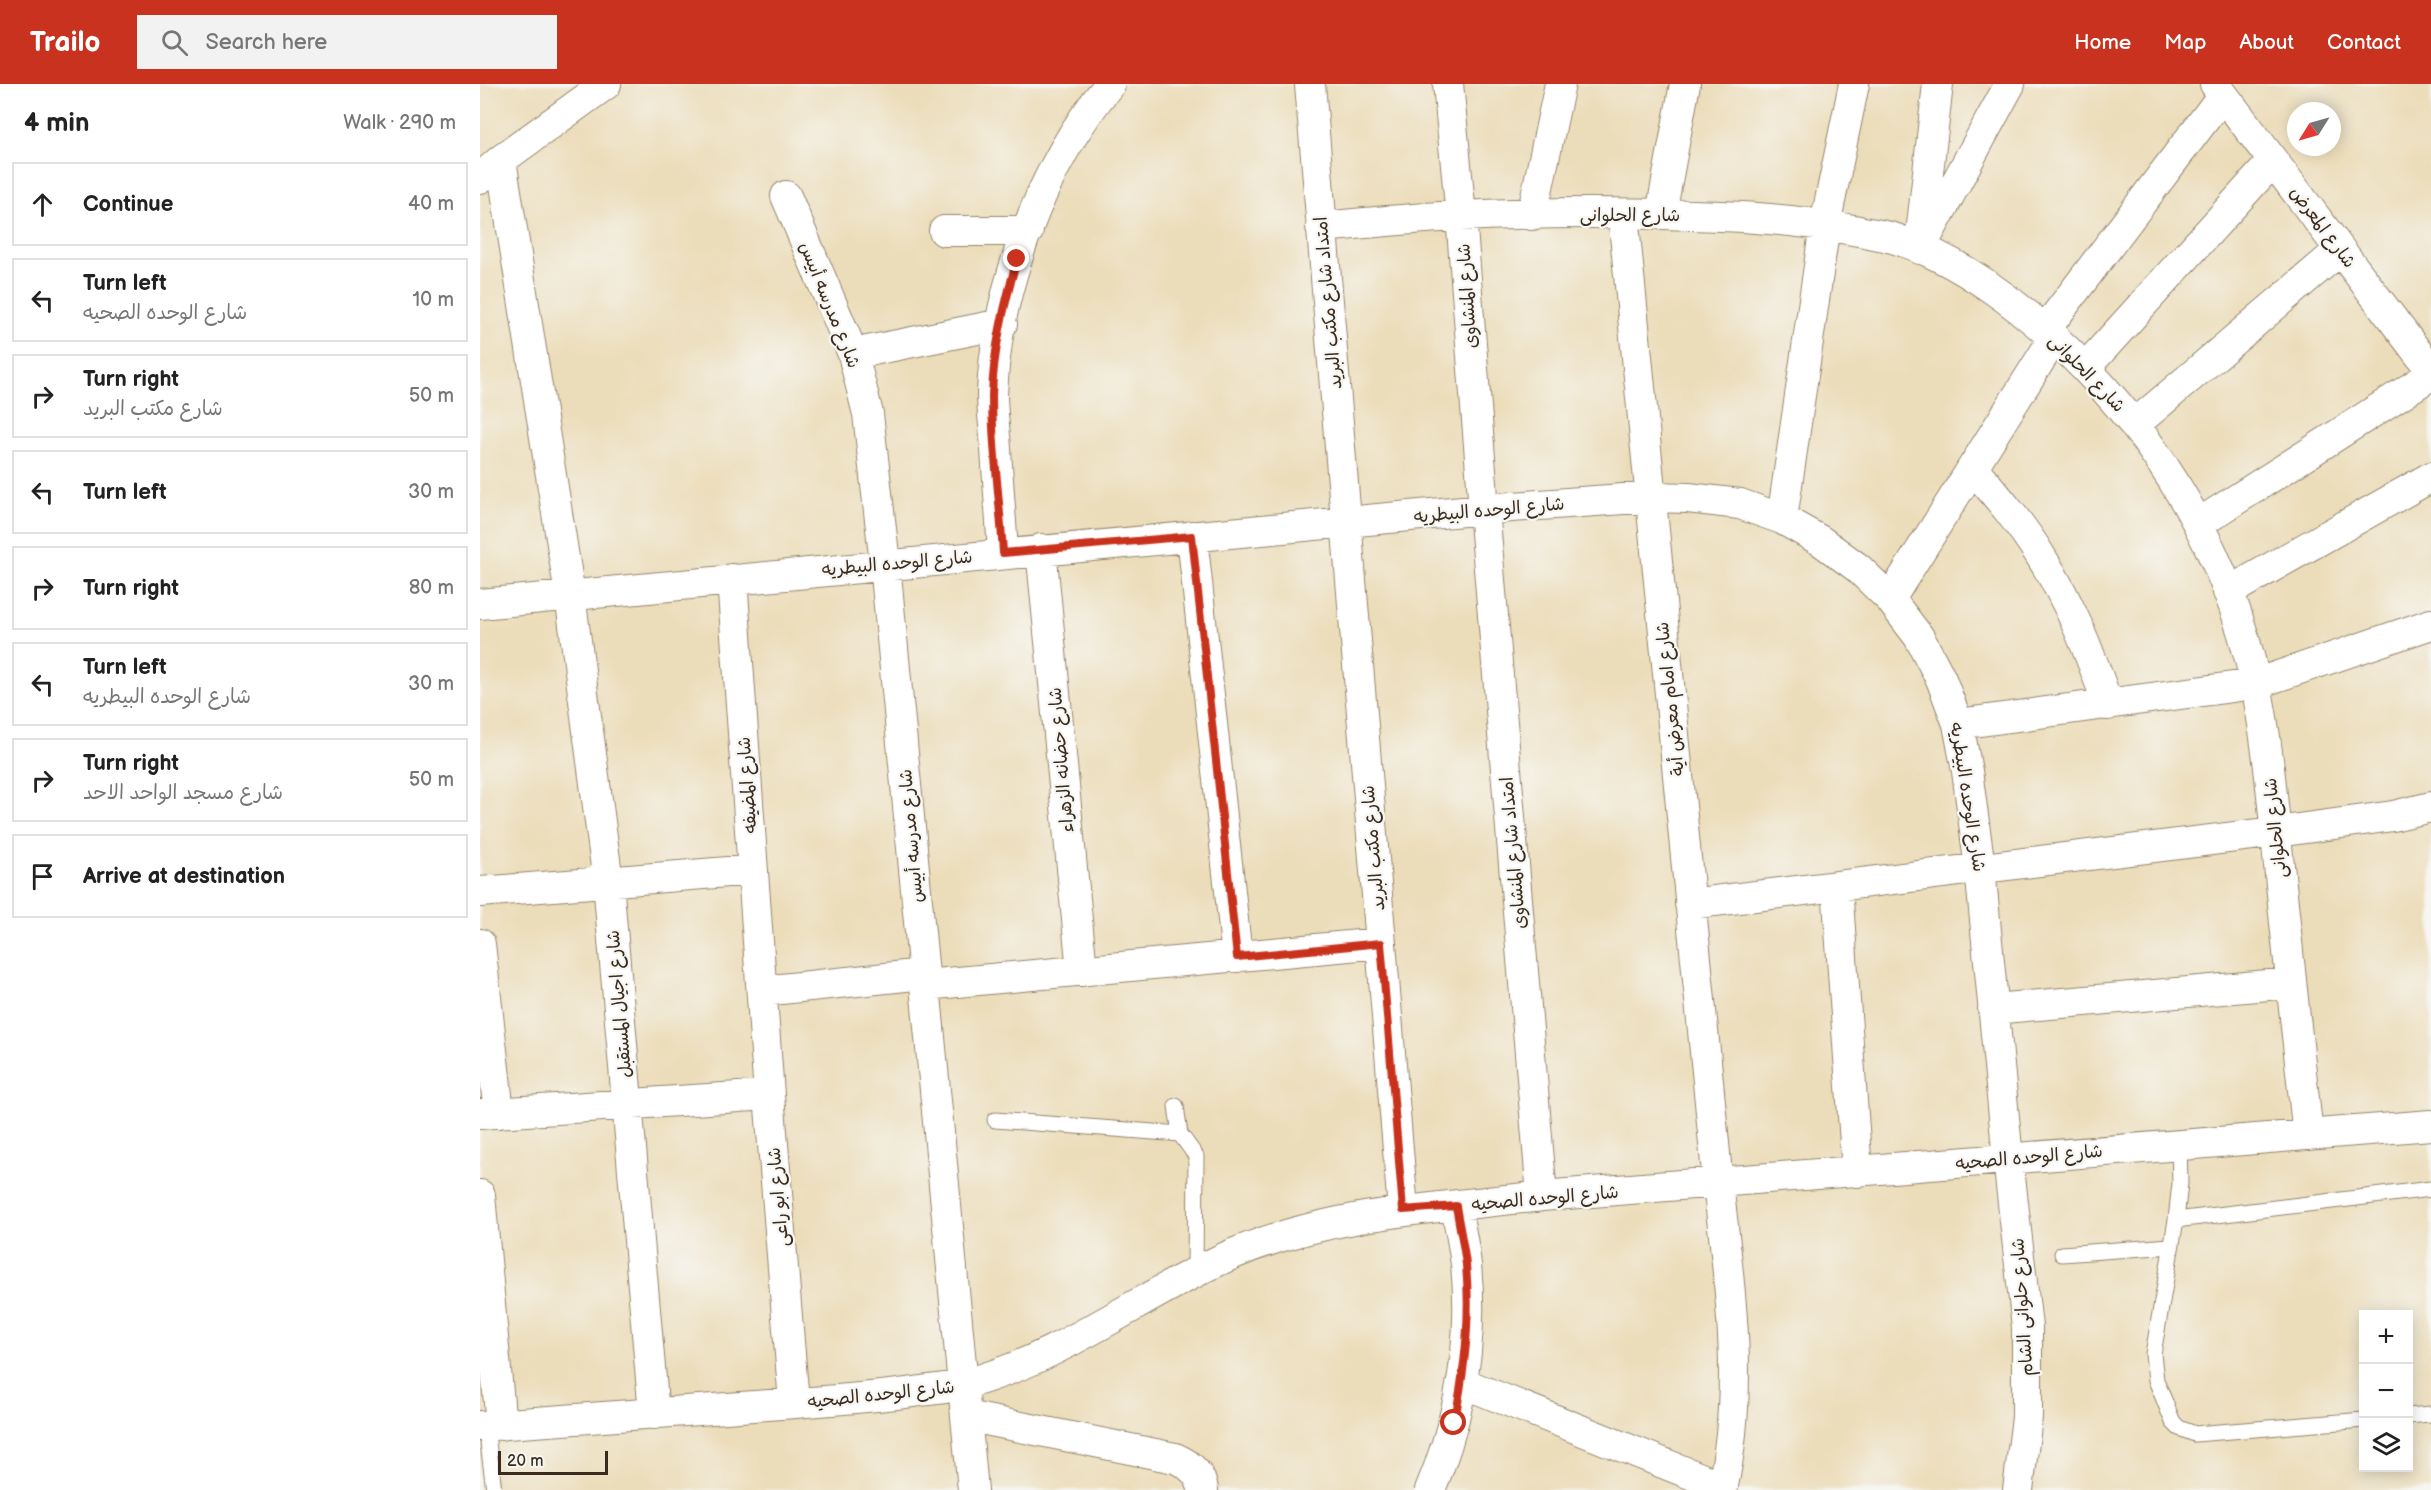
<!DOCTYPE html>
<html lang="en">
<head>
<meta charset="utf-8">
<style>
	:root { --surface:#fff; --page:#f2f2f2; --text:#222; --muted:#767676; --line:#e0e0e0; --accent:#c8321e }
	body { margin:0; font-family:"Balsamiq Sans","Playpen Sans Arabic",sans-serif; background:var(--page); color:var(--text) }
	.controls { position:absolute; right:18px; bottom:18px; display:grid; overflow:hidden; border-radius:0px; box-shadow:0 3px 15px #0003 }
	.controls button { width:54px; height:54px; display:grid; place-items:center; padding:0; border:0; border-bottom:2px solid var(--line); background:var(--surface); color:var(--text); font:30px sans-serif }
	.compass { position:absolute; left:1807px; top:18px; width:54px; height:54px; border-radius:50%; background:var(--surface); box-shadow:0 3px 15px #0003; rotate:233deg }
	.scale { position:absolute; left:18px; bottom:15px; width:110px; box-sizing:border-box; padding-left:6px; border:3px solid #3b2a1e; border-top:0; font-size:16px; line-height:21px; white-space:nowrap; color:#3b2a1e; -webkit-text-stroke:4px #f6f6f2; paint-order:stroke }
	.stop { position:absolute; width:18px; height:18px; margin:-14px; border:4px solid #c8321e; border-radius:50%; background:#fff }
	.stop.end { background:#c8321e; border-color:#fff; box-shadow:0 2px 6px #0008 }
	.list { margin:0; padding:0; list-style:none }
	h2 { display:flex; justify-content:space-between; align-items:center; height:78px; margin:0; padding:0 24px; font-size:26px }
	h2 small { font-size:20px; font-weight:400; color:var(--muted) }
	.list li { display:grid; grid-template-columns:39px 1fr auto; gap:18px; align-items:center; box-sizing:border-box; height:84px; margin:0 12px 12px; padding:0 12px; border:2px solid var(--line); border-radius:0px }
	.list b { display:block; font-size:22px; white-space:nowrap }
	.list p { margin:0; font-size:20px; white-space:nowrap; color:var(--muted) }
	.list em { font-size:20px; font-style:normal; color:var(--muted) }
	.icon { flex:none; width:33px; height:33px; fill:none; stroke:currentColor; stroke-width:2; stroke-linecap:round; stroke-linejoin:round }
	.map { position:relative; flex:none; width:1951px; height:1406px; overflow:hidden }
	header { display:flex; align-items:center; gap:36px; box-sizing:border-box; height:84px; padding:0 30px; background:var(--accent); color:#fff }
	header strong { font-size:28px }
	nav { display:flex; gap:33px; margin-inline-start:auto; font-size:21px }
	.search { width:420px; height:54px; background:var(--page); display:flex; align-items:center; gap:15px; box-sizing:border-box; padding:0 21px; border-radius:0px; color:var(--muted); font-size:22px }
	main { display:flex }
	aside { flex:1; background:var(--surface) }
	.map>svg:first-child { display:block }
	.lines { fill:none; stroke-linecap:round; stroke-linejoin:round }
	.service-casing { stroke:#94846c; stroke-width:17 }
	.minor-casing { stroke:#94846c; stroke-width:32 }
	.service { stroke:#fff; stroke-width:15 }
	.minor { stroke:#fff; stroke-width:30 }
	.route { stroke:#c8321e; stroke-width:8 }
	.labels { text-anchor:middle; stroke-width:4.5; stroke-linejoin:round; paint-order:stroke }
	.street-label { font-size:18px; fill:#3b2a1e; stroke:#f6f6f2 }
</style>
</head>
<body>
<header>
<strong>Trailo</strong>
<div class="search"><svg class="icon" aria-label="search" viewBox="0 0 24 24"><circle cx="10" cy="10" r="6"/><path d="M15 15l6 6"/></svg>Search here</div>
<nav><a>Home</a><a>Map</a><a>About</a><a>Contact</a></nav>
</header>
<main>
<aside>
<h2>4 min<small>Walk · 290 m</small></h2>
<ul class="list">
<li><svg class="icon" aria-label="ahead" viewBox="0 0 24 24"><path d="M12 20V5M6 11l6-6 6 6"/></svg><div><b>Continue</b></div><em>40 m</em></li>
<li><svg class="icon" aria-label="left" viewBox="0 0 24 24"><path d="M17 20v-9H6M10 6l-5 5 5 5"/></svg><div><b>Turn left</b><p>شارع الوحده الصحيه</p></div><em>10 m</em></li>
<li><svg class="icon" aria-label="right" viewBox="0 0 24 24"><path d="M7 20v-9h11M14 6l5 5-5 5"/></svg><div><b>Turn right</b><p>شارع مكتب البريد</p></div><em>50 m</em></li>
<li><svg class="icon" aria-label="left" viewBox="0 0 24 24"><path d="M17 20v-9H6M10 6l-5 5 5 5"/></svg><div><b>Turn left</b></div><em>30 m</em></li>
<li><svg class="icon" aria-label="right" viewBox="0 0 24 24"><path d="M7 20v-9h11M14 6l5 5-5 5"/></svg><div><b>Turn right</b></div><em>80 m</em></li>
<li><svg class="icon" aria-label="left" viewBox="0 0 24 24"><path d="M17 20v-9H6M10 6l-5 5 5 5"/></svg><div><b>Turn left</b><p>شارع الوحده البيطريه</p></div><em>30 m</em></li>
<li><svg class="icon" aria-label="right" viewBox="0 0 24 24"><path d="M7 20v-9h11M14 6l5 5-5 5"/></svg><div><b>Turn right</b><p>شارع مسجد الواحد الاحد</p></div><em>50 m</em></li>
<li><svg class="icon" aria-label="arrive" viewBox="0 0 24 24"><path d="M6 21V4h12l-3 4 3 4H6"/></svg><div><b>Arrive at destination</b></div></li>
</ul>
</aside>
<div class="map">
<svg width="1951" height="1406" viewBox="0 0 1951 1406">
	<rect width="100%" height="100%" fill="#f6f6f2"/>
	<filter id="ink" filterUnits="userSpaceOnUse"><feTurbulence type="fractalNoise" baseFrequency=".0167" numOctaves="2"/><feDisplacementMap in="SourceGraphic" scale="12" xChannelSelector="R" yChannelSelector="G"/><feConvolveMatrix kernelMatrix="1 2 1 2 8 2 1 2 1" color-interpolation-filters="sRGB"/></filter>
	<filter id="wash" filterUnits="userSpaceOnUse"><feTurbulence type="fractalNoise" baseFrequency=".008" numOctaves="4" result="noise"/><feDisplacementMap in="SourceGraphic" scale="24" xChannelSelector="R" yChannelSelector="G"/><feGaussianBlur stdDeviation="1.35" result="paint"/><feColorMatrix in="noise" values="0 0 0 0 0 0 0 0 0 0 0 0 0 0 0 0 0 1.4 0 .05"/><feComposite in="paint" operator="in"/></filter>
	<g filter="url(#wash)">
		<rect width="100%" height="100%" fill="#ecddba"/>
	</g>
	<g filter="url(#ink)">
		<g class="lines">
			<defs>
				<path id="service" d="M696 1022 700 1050 716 1072 715 1187
					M515 1036 700 1050
					M1699 1060 1700 1099 1696 1136 1673 1270 1676 1296 1693 1338 1699 1344 1715 1350 1884 1336
					M1696 1136 1951 1105
					M1582 1170 1691 1162
					M1928 1332 1951 1330
					M6 1342 14 1406"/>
				<path id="minor" d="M830 0 923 1126
					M968 0 981 132 1004 425 1062 1112
					M1735 0 1951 286
					M21 76 90 511 128 798 174 1330
					M0 94 21 76 126 0
					M306 112 373 270 388 330 405 480 493 1406
					M1143 130 1238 1100C1250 1203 1265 1303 1242 1406
					M1181 130 1205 0
					M1052 131 1080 0
					M841 143C887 139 934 134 980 132 1065 128 1156 128 1241 132 1288 134 1333 138 1379 147 1392 150 1406 151 1419 156 1480 176 1542 223 1588 267 1680 356 1748 471 1775 597 1789 661 1793 726 1800 791 1809 878 1818 964 1828 1051
					M464 147H548
					M1441 150 1458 0
					M1440 165 1530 0
					M1565 246 1743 11
					M373 270 522 240
					M1605 284 1793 77
					M1654 341 1860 166
					M1493 384C1517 412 1541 440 1560 471 1590 518 1610 569 1628 621
					M1302 435 1345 141 1374 0
					M1718 440 1951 291
					M712 452 757 873
					M561 465 602 887
					M523 469C521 434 518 400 516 365 515 347 512 328 512 310 516 206 562 80 630 0
					M252 495 289 1011 314 1319
					M1748 508 1951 393
					M1410 515 1574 254
					M0 520 1004 425 1171 413 1208 414 1260 420 1302 435 1341 457 1378 484 1410 515 1439 553 1461 595 1478 640 1487 687 1500 784 1528 1075 1547 1243V1333L1538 1406
					M1478 640 1775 600 1951 540
					M1357 802 1377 1088
					M0 808 273 786
					M1210 820 1796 748 1913 732 1951 723
					M0 860 19 1029
					M445 901 901 859
					M282 907 444 890
					M1513 925 1811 899
					M0 1030 289 1011
					M0 1111 21 1341
					M983 1299 1243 1403
					M486 1332 695 1374C709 1380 721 1390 723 1406
					M0 1342C105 1335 210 1326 315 1319 357 1316 399 1313 441 1307 456 1305 471 1304 485 1300 583 1274 662 1210 753 1170 851 1128 958 1124 1062 1112L1951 1041
					M950 1406C980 1334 994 1258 986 1181 984 1161 979 1141 976 1122"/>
			</defs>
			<!-- service casing -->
			<use href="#service" class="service-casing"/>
			<!-- minor casing -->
			<use href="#minor" class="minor-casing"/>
			<!-- service -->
			<use href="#service" class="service"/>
			<!-- minor -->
			<use href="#minor" class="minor"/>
		</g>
	</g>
	<g class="lines" filter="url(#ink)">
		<!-- route -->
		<path class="route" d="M537 175C525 219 513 266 512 312 512 364 520 417 523 469L712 452 757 873 901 859 923 1126 976 1122C979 1141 984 1162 986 1181 991 1235 985 1287 974 1339"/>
	</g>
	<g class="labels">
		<!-- street labels -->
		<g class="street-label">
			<text x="1150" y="137">شارع الحلوانى</text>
			<text transform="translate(1843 143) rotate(53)" y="6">شارع المعرض</text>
			<text transform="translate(987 212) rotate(-94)" y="6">شارع المنشاوى</text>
			<text transform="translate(848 219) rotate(-95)" y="6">امتداد شارع مكتب البريد</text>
			<text transform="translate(350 221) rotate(68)" y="6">شارع مدرسه أبيس</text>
			<text transform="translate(1607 289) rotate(46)" y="6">شارع الحلوانى</text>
			<text transform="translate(1009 426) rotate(-5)" y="6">شارع الوحده البيطريه</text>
			<text transform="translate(417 479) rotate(-5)" y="6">شارع الوحده البيطريه</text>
			<text transform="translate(1190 615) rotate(-96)" y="6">شارع امام معرض أية</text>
			<text transform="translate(581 676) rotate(-95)" y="6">شارع حضانه الزهراء</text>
			<text transform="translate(267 701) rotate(-94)" y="6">شارع المضيفه</text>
			<text transform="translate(1488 713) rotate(81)" y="6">شارع الوحده البيطريه</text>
			<text transform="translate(1795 744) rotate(-96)" y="6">شارع الحلوانى</text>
			<text transform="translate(431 752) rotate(-95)" y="6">شارع مدرسه أبيس</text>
			<text transform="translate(893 764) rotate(-95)" y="6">شارع مكتب البريد</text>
			<text transform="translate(1033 769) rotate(-95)" y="6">امتداد شارع المنشاوى</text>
			<text transform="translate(139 920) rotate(-95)" y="6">شارع اجيال المستقبل</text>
			<text transform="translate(1549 1073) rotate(-5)" y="6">شارع الوحده الصحيه</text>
			<text transform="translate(298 1113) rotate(-95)" y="6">شارع ابو راعى</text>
			<text transform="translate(1065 1114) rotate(-5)" y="6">شارع الوحده الصحيه</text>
			<text transform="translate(1542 1223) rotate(-94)" y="6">شارع حلوانى الشام</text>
			<text transform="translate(401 1310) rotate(-6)" y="6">شارع الوحده الصحيه</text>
		</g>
	</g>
</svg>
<div class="controls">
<button>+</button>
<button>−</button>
<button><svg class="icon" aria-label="layers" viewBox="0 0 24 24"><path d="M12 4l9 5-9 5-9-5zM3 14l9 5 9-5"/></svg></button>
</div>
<svg class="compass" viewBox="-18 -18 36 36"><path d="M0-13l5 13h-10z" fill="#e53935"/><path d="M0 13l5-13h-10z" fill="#767676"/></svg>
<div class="scale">20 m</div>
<div class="stop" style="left:974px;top:1339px"></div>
<div class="stop end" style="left:537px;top:175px"></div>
</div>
</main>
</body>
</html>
